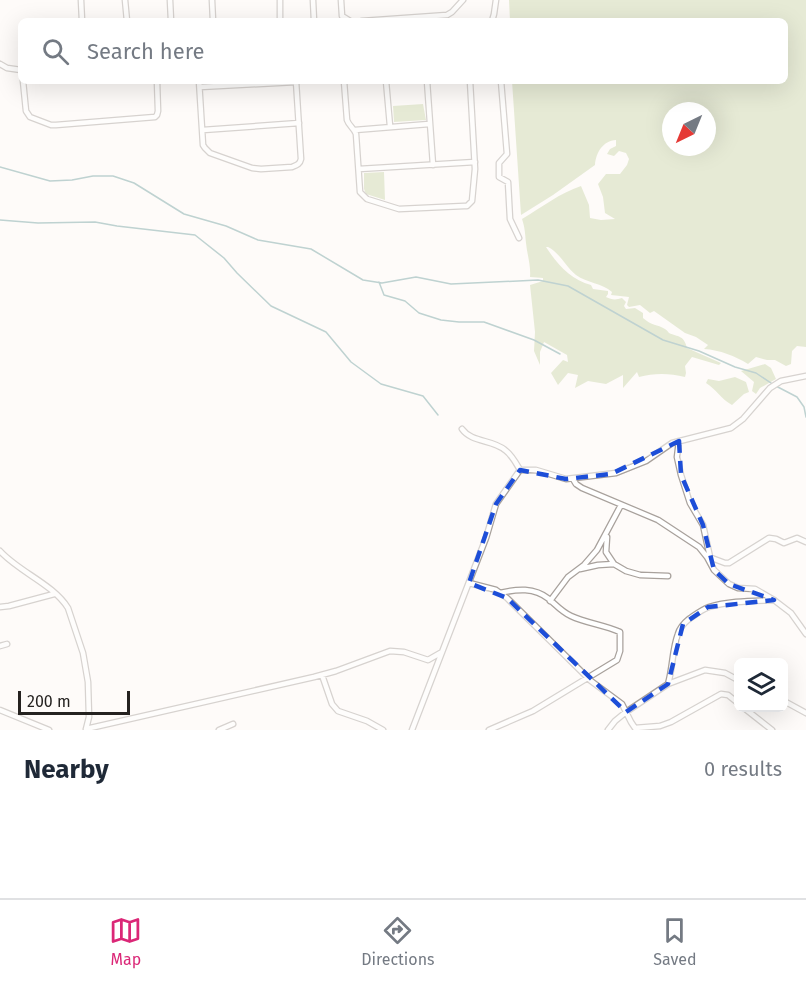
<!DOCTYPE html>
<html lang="en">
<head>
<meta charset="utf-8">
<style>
	:root { --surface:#fff; --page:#f2f2f3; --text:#1f2937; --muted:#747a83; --line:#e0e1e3; --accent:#db2777 }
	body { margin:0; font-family:"Fira Sans",sans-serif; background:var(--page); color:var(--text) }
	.controls { position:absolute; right:18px; bottom:18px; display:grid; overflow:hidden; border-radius:9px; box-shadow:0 6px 24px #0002 }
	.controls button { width:54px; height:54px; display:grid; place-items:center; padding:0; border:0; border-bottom:2px solid var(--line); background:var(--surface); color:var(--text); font:30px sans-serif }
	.compass { position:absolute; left:662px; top:102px; width:54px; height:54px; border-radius:50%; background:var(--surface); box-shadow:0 6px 24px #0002; rotate:223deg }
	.scale { position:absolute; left:18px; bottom:15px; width:112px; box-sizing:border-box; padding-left:6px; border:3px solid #252220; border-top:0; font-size:16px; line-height:21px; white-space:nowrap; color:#252220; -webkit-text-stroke:4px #fefbf9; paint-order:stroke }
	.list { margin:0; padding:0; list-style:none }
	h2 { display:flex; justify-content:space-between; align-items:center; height:78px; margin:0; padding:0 24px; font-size:26px }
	h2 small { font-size:20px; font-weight:400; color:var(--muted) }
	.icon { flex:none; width:33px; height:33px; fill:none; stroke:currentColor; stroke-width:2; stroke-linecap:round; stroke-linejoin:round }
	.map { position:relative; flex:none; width:806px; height:730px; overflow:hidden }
	.search { position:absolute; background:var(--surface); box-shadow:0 6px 24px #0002; left:18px; right:18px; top:18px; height:66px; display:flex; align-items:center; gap:15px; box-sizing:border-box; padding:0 21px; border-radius:9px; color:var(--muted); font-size:22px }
	.sheet { height:168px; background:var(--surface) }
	nav { display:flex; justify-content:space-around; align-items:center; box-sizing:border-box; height:84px; border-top:2px solid var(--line); background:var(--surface); font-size:16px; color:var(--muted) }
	nav a { display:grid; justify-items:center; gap:3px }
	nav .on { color:var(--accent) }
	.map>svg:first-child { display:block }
	.green { fill:#cbd5a9; fill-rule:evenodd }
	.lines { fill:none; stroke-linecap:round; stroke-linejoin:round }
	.stream { stroke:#73a09f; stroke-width:1.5 }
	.minor-casing { stroke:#a8a19c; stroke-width:7 }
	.minor { stroke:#fff; stroke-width:4.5 }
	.marked { fill:none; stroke:#1d4ed8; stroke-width:4.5; stroke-dasharray:12 8; stroke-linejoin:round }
</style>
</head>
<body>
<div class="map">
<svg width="806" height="730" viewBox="0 0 806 730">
	<rect width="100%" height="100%" fill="#fefbf9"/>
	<!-- green -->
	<path class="green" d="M509 0H806V347L797 346 792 351 791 364 786 366 775 360H767L756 357 748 364C735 356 720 350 704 349L708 345 696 337 685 333 654 311 650 313 640 305 629 307 627 305 629 297 611 295 612 292C602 283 587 283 576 275 565 266 560 253 548 247H546C557 264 571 280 591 285L593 289 608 291V294L606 297C612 300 616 300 622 298L626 302 624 306 626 309 635 308 643 313V318C652 326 657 324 665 329 667 330 668 332 669 333 678 337 684 335 687 348L721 363 719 365 692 357 685 366 686 373 685 377C669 373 654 373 639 377L637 372 623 388V375L606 384 588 381 575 388 578 375 568 373 558 385 551 373 563 360 568 362 567 355 544 342 540 352V365L534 351 535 332 530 285 543 281V278L530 277C531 265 527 254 526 243 525 233 525 228 522 219 542 207 560 193 581 186L589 205 590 218 601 220 615 219 605 213 603 197 598 184 606 174H620L627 165 629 159 626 153 619 151 614 156 607 154 610 149 616 146V140C603 141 596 152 595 165L553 195 521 215 512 81H785V21H510ZM671 111H707V147H671Z
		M423 104 426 120 394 122 393 106Z
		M384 172 385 200 366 194 364 189V173Z
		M765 364 771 368 776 379 760 388 756 394 752 391 754 382 741 371Z
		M735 377 746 382 749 392 744 394 732 405C721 399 716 389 706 383L708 379 719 381Z"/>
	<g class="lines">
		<!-- stream -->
		<path class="stream" d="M0 167 50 181 72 180 93 176H113L134 183 184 214 226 226 258 240 311 249 363 280 382 283 416 277 451 284 538 280 568 286 663 340 699 351 735 367 756 373 774 385 797 397 804 407 806 417
			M0 220 38 223 95 222 117 226 195 235 224 258 237 273 271 306 326 332 351 362 381 384 423 396 438 415
			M379 282 384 295 405 301 419 313 441 320 459 322H484L534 340 560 354"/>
		<defs>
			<path id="minor" d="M81 0 82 21
				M125 0 127 21
				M170 0 171 21
				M212 0 213 21
				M280 0V21
				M313 0 314 21
				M341 0 342 16 350 21
				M362 21 447 15 452 12 463 0
				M492 21 494 14 496 0
				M0 64 7 68 21 70
				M23 81 26 111 30 117 51 125H56L155 117 157 115 158 111 157 81
				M199 81 203 145 205 148 210 153 252 168 261 169 292 167C297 165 300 164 301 159L296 81
				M344 81 347 120C349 126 354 128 356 134L360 192 367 199 399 209 464 206H467L472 201 475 169 470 81
				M386 81 390 126
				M427 81 433 165
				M501 81 507 154 499 163V177L508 182 510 219 519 238
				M200 87 296 82
				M203 130 299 123
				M355 130 429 124
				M359 169 475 162
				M462 429C472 443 492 439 505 450 512 455 516 463 520 470
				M679 441 677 457 681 475 690 503 703 525 710 557
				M520 470H536L566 479 616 473 646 461 672 443 731 428 743 419 770 388 781 381 806 376
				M573 479 576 484 582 488 658 520 699 547 707 557 714 570 729 584 738 588 755 589 774 600 791 613 806 634
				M607 537 606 552 614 564 626 571 640 575 668 576
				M0 551C19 572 53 584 68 608L83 653 88 682 89 717 86 729
				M709 557 725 563H729L769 538 776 539 784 543 797 538 806 542
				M580 569 598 565 614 564
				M469 583 496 590 507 598 591 681 622 704 631 722 635 728 660 726 671 722 721 694 728 695 738 703
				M550 601 568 577 584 565 597 550 621 505
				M0 607 9 606 54 594
				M0 646 7 644
				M322 675 332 704 338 711 367 721 383 730
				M668 684C673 667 672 650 678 634 680 627 684 623 689 619 695 615 701 610 709 607 729 601 752 601 774 600
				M784 701 806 713
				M744 708 772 730
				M0 710 49 730
				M86 729 314 677 336 671 390 651 404 652 428 660 442 652
				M219 730 233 724
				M412 730 486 538 496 504 520 470
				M489 730 533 711 617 660 620 651V632C604 625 586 623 571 616 562 612 556 605 549 599 534 587 517 589 500 593
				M608 730 615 721 626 712 668 684 705 670 725 673 738 680"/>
		</defs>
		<!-- minor casing -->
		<use href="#minor" class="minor-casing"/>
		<!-- minor -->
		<use href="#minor" class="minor"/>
	</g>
	<!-- marked area -->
	<path d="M0 0H806V730H0ZM679 441 681 475 703 525 714 570 729 584 774 600 708 607 683 624 668 684 626 712 507 598 469 583 496 504 520 470 566 479 611 474Z" fill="#fefbf9" fill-opacity=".55" fill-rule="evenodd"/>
	<path class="marked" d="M679 441 681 475 703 525 714 570 729 584 774 600 708 607 683 624 668 684 626 712 507 598 469 583 496 504 520 470 566 479 611 474Z"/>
</svg>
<div class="controls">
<button><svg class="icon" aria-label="layers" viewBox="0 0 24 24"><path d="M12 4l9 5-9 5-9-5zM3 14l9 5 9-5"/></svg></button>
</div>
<svg class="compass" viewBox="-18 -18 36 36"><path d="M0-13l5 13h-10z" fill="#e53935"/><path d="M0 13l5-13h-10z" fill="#747a83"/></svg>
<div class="scale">200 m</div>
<div class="search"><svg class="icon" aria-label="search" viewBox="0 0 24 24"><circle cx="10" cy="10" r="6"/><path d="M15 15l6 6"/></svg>Search here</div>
</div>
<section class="sheet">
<h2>Nearby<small>0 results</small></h2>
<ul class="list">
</ul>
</section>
<nav>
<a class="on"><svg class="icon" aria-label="map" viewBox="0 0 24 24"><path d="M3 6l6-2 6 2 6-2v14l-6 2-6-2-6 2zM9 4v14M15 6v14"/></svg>Map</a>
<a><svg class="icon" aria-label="directions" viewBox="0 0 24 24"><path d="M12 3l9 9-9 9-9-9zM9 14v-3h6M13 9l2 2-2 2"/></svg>Directions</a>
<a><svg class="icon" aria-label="saved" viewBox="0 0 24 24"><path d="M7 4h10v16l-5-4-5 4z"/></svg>Saved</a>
</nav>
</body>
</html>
